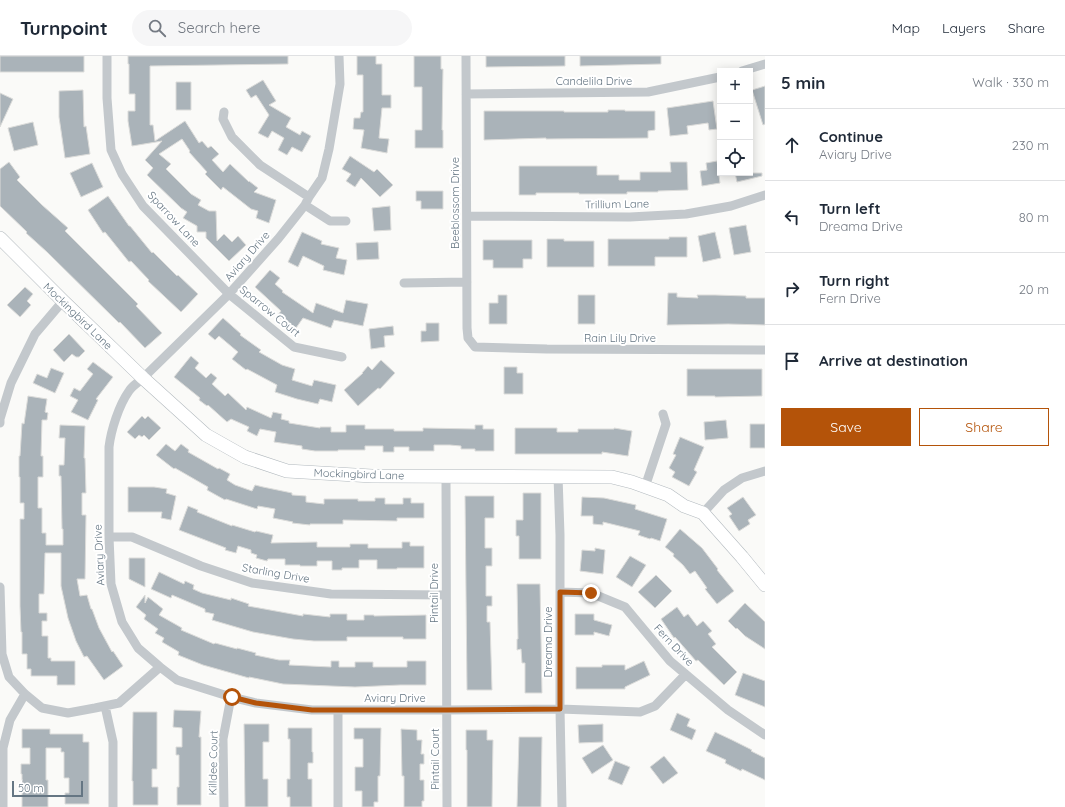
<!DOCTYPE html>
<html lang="en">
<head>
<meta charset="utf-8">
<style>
	:root { --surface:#fff; --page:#f6f6f7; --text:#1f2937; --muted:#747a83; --line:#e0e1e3; --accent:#b45309 }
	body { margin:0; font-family:Quicksand,sans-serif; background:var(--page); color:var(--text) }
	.controls { position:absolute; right:12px; top:12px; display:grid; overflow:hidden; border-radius:0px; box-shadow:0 2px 10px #0003 }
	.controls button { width:36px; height:36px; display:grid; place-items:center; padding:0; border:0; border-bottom:1px solid var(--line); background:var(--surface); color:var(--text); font:20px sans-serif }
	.scale { position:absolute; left:12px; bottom:10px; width:71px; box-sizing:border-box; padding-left:4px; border:2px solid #657683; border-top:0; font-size:11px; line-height:14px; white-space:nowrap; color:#657683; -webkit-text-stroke:3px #fff; paint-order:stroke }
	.stop { position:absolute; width:12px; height:12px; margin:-9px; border:3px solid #b45309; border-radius:50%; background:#fff }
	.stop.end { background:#b45309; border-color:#fff; box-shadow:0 1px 4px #0008 }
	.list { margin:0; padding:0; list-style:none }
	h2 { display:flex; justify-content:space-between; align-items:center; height:52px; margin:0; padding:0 16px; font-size:17px }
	h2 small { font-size:13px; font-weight:400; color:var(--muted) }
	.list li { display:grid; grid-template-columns:26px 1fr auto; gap:12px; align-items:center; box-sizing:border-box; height:72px; padding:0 16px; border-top:1px solid var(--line) }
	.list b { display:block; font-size:15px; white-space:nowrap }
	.list p { margin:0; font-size:13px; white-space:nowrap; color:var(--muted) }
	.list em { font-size:13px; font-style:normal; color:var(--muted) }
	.actions { display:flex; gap:8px; padding:12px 16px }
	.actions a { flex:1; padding:9px 0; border:1px solid var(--accent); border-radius:0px; text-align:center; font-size:14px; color:var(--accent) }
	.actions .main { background:var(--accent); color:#fff }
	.icon { flex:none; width:22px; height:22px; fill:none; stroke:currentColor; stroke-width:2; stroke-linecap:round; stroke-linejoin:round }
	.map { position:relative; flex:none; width:765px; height:751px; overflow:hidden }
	header { display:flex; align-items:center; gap:24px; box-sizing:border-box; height:56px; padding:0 20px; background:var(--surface); border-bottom:1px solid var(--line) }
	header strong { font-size:19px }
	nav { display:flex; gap:22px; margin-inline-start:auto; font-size:14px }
	.search { width:280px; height:36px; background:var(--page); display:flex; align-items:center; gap:10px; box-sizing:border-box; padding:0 14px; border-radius:22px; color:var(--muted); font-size:15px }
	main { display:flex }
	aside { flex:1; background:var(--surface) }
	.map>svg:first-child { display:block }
	.building { fill:#aab3b9; stroke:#dcdcda }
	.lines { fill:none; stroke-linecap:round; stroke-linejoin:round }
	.secondary-casing { stroke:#b3babf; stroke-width:14 }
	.street { stroke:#c3c8cc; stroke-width:9 }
	.secondary { stroke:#fff; stroke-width:13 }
	.route { stroke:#b45309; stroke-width:5 }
	.labels { text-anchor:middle; stroke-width:4; stroke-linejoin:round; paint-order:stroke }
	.street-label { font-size:11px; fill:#657683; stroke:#fff }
</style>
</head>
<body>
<header>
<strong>Turnpoint</strong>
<div class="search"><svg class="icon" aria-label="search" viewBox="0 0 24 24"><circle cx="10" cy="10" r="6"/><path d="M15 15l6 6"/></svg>Search here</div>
<nav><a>Map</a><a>Layers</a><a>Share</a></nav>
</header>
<main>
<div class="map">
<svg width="765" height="751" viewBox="0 0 765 751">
	<rect width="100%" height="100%" fill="#fafaf8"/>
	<!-- building -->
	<path class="building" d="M0 0H84V16H0Z
		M128 0H288V8L150 10V69H153L155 85 185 65 199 87 202 85 208 92 211 90 219 98 212 104 223 116 230 108 249 126V125L258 132 254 136 276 144 269 167 256 162 258 155 251 153 223 131 221 134 205 118 207 116 189 96 190 95 182 83 159 98 171 108 166 113 191 138 201 144 198 149 209 155H216L217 185 224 178 232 186 238 180 246 189 229 205 206 182V176H197V170L183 162 187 156 181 152 147 119 153 112 145 104 162 85 132 90 128 65V55H135V38H129V8H128Z
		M357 0H376V8H382V39H391V52H382L379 82 389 83 387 97 361 92 364 74 353 73 354 62H360L361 56H363V19H357Z
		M414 0H441V13H443L442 74H443V92H415V74H422V31H414Z
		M486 0H565V10L486 11Z
		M580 0H661V8L580 10Z
		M263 24 276 45 269 49 291 62 286 71 300 79 302 75 311 80 302 96 292 91 287 99 278 94 284 82 272 75 268 82 258 77 269 59 256 39 251 42 246 34Z
		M176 26H191V54H176Z
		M765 30V68L763 69 752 34Z
		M83 34 84 71 86 70 90 98 65 102 59 61V35Z
		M0 37 13 43 0 71Z
		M713 45 717 73 709 74 708 67 687 70 688 78 670 80 667 52Z
		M608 54H625V55H655V74L648 75V82L546 83V82L484 84V55H564V56H608Z
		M33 66 38 89 14 95 8 72Z
		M350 100 374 116 377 113 393 129 380 141 361 122 355 131 346 125 351 118 342 113Z
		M717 105 720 127 702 130 700 115 707 114 706 107Z
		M9 106 20 121 17 124 42 149 68 172 65 175 138 248 136 250 162 277 145 292 120 266 119 267 47 196 26 177 27 176 0 150V113Z
		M670 106H687L688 134 658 135V136H627V138H579V137H536V139H519V110H597V119H619V124H640V116H671Z
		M92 107 103 131 81 141 70 117Z
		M735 117H762V120L737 126Z
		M416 135H443V153H421V145H416Z
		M108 140 129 170H130L152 197 153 196 177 220 178 219 198 238 181 256 148 225 149 224 131 205 129 206 105 176 103 177 88 154Z
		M390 150 391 174 374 175 372 152Z
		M746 169 751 196 734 199 729 172Z
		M302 176 322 185 321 188 339 192 336 202 347 204 344 219 323 214 324 210 303 200 298 211 288 206Z
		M715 176 721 202 703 206 698 180Z
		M669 181H687V201H655V210H608V183H669Z
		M547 183H564V185H594V211H547Z
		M483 184H532V203H523V212H493V204H483Z
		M378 186 379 203 357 204 356 187Z
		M270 214 280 222 275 228 283 235 282 236 313 257 316 247 343 257 346 244 368 248 363 270 334 264 331 272 303 262 296 272 277 260 281 255 255 231Z
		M25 231 33 238 27 245 31 249 20 261 7 249Z
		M668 237H677V241L698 242 697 239H715L746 240V242H765V269L728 268 667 269Z
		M498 239H507V268H489V247H498Z
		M578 239H595V268H578Z
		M223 262 241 278 240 279 261 294 259 296 282 309 295 313 292 324 312 330 314 324 336 329 332 346 320 343 318 348 297 343 275 336 277 329 247 313 246 314 232 303 238 296 219 280 215 284 208 278Z
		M426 267H439V285L421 286V275H426Z
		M393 270 394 279 384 280 385 291 371 293 369 273Z
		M69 278 85 295 79 301H76L72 298 64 306 53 294Z
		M191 300 199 307 195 312 206 322 211 317 217 322 212 328 225 340 228 337 246 354 247 351 271 362 273 356 282 358 281 363 289 365V367L320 372V371H331V376H346V369H365V373H394V375H423V372L475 373V369H483V373H494V395H475V393H461V390L450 389H434V395H409V391H394V396H383V390H365V394H338V395H315L302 393V390L274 386 276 376 260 373 257 380 247 375 249 371 231 363 227 366 208 349 207 350 199 344 200 342 174 321Z
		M381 304 395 317 380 333 378 332 358 350 344 334 363 317H362L368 310 372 314Z
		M93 306 113 321 96 343 98 344 88 364 71 356 78 344 70 340 74 332 80 335 93 318 87 313Z
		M504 311H517V317H523V338H504Z
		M51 312 64 317 55 337 33 327 37 318 47 322Z
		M687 313H762V340L715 341V340H687Z
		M28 340 47 343 45 356 48 357 47 364H42L41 400H43V421H38V452H42V477H46V489H63V473H62L61 420H59V409H64L65 382H59L60 369 85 370 84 402H85L86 437H82V459H86L85 523H77L80 540 87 539 91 553H92L99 572 112 596 113 595 123 610 104 624 87 600 84 601 76 585 68 562 61 530V497H45L44 538H39V557H47V565H42V580H48V602H51V605H75V629H57V620H31V613H27V598H22V576H21L20 550V463H24V447H20V421H19V400H20L22 367 24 368Z
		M142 360 145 363 148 360 161 372 149 384 144 379 142 381 139 379 135 383 127 376Z
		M726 364 728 382 705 384 704 366Z
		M750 368H765V392H750Z
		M515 372H557V376H578V373H614V372L632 375 628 400 602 396V398H515Z
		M680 381 704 391 694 414 697 416 689 430 672 421 675 416 669 412 676 399 673 398Z
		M166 388 175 395 181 388 189 394 188 396 218 413 219 412 230 418 227 424 235 429 252 435 255 429 263 431 292 437V439L306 440V446L324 448V443H358V445H375V442H385V448H403V442H411V447H424V462H397V465L343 464V468H310V469L292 467 293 466 273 462 275 453 258 450 257 453 226 443 225 444 207 434 208 431 175 412 174 413 156 399Z
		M128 431H154L167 433 166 437 176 440 171 464 161 462 162 456H128Z
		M523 437H541V503H519V480H516V464H523Z
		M465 440H494V462H485V492H492V510H486V540H492V550H487V566H490L492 634H467Z
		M582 441 604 442 636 449 635 453 667 463 660 485 651 482 650 483 638 479 640 475 603 466V469L593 468V460H581Z
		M743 441 756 459 748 464 750 468 739 475 729 460 732 458 727 452Z
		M188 450 198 454 197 456 232 470V469L255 476 256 475 273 479 271 487 317 486V491H350V488H368V492H402V486H410V490H424V512H397V513H377V504H359V512H342V514H332V505H317V510H300V509H285V503H268L267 505 256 502 257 499 251 497V494L238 490 236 497 225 494 226 492 179 474Z
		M680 473 702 492 718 513 717 514 734 535 717 548 705 533 707 532 695 515 690 518 683 509 673 500 674 498 665 491Z
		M595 492 605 494 603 518 580 515 582 494 595 495Z
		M630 500 646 509 632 531 616 521Z
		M129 502H145V531L129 523Z
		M159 516 184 528 185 525 194 529 193 533 202 537 231 544V542L249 548 248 550 303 560V558L330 561V558H347V564H364V559H374V560L426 559V583H403V581H347V585H314L293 583 253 576 212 564 214 558 205 556V553L172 539 171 542 151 533Z
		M656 519 672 535 655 552 638 536Z
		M517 528H540L542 637H525V607H522L521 593 517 594V583H518Z
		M145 539V547L148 541 163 553 159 559 182 572 181 574 214 588 215 587 237 593V592L256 597 255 599 279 604H290L289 609 331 611V605H339V611H355V606H373V611H407V605H426V629H400L355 631 283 628 249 621V622L203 609 178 599 179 596 162 586 164 582 155 577 158 573 144 563 146 559 136 551Z
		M745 547 765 566V593L745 580 737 572 736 573 728 565Z
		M677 551 684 561 688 558 697 570 703 565 712 575 708 578 716 588 712 591 737 616 724 629 698 604 696 605 675 581 674 582 661 563Z
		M575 558H594V564L612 569 609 580 594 576V579H575Z
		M644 605 650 619 625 631V633H576V611H602V609H625V614Z
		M743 617 765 625V651L735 639Z
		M174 654 201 655 199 681H201V749H177V731H179V699H176V691H182V672L173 671Z
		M133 656H157V713H152V731H158V749H133V725H132Z
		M677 657 690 663 687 670 696 674 692 684 670 674Z
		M244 668H269V686H263V723H268V751H245Z
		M603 668V686L579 687 578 669Z
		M288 672H312V696H313V707H308V723H312V751H290V741H287V723H290V683H288Z
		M354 672H381L380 720H378V746H374V751H362V735H355V711H363V683H354Z
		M22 673H50V678H83V686H89V748H65V737H69V722H64V696H61V692H46V724H48V751H22V718H21V708H30V692H22Z
		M401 673 417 674V684H422L421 698H424V708H420V724H424V745H422V751H404V720H402Z
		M466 674H487V684H493L492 751H467V694H466Z
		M715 676 732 684 752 694 751 695 765 702V724L742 713 741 715 725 707 726 704 706 695Z
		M519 681H542L541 751H517Z
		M603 689 613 704 592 718 582 702Z
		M664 700 678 717 663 728 650 711Z
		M615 705 630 711 622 729 608 723Z"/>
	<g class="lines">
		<defs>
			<path id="secondary" d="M0 182 63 245 143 322 206 379 245 401 287 415 372 420 612 421 632 426 668 439 684 450 703 457 742 501 765 529"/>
		</defs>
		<!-- secondary casing -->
		<use href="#secondary" class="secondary-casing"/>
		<!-- street -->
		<path class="street" d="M107 0V42L111 94 122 118 143 150 229 238 294 291 342 301
			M339 0 340 28 329 93 322 122 309 141 305 149 278 183 229 238 143 322C139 326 132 330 129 335 119 349 111 374 109 391V481L111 528 122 566 138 592 160 611 177 624 231 641 256 647 312 654H446L560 653 640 656 655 650 685 619
			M466 0 467 272 468 282 475 291 547 293 765 294
			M742 15 765 8
			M466 38 648 36 720 21
			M224 56 223 63 232 81 260 109 309 141
			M305 149 330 165H346
			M467 160 630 161 686 158 731 150 765 139
			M404 227 467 226
			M0 367V363L11 327 35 278 63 245
			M558 420 560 479V653L562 751
			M446 421 447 751
			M645 431 666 368 663 358
			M703 457 724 434 742 422 765 415
			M109 481H132L201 510 252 527 331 538 446 539
			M0 531 2 598 9 621 25 638 42 652 68 657 95 652 119 647 160 611
			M560 536 591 537 625 551 670 605 728 654 765 679
			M105 650 113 686V751
			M3 751V692L10 664 25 638
			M224 751 223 683 231 641
			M338 751V654"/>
		<!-- secondary -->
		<use href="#secondary" class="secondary"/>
	</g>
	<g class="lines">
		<!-- route -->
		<path class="route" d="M232 641 256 647 312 654H446L560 653V536L591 537"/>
	</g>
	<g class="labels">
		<!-- street labels -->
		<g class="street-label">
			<text x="594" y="29">Candelila Drive</text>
			<text transform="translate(455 147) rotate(-90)" y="4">Beeblossom Drive</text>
			<text transform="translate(617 148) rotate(-1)" y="4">Trillium Lane</text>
			<text transform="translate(174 163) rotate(47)" y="4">Sparrow Lane</text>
			<text transform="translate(247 200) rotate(-49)" y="4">Aviary Drive</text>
			<text transform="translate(270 255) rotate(39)" y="4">Sparrow Court</text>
			<text transform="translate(78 260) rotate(44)" y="4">Mockingbird Lane</text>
			<text x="620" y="286">Rain Lily Drive</text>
			<text transform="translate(359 418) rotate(2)" y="4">Mockingbird Lane</text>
			<text transform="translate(99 499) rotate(-93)" y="4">Aviary Drive</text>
			<text transform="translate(276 517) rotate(10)" y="4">Starling Drive</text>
			<text transform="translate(434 537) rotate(-90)" y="4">Pintail Drive</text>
			<text transform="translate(548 586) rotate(-90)" y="4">Dreama Drive</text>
			<text transform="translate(674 589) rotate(47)" y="4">Fern Drive</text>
			<text x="395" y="646">Aviary Drive</text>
			<text transform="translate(435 703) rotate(-90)" y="4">Pintail Court</text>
			<text transform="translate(213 707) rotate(-89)" y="4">Killdee Court</text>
		</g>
	</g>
</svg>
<div class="controls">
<button>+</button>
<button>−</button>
<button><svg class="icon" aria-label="locate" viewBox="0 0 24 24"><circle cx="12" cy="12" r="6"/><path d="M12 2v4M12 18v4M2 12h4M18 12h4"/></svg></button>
</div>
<div class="scale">50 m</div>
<div class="stop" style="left:232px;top:641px"></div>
<div class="stop end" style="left:591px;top:537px"></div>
</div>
<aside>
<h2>5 min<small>Walk · 330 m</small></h2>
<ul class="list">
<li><svg class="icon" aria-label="ahead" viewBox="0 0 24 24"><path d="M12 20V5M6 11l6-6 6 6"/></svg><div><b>Continue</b><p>Aviary Drive</p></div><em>230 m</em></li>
<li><svg class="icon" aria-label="left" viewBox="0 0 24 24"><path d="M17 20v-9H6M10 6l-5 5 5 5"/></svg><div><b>Turn left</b><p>Dreama Drive</p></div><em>80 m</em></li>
<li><svg class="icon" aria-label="right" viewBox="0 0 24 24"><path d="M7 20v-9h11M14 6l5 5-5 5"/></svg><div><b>Turn right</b><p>Fern Drive</p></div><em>20 m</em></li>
<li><svg class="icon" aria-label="arrive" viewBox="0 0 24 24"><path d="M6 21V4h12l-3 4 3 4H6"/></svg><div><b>Arrive at destination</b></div></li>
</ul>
<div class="actions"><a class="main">Save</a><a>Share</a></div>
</aside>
</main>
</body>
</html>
